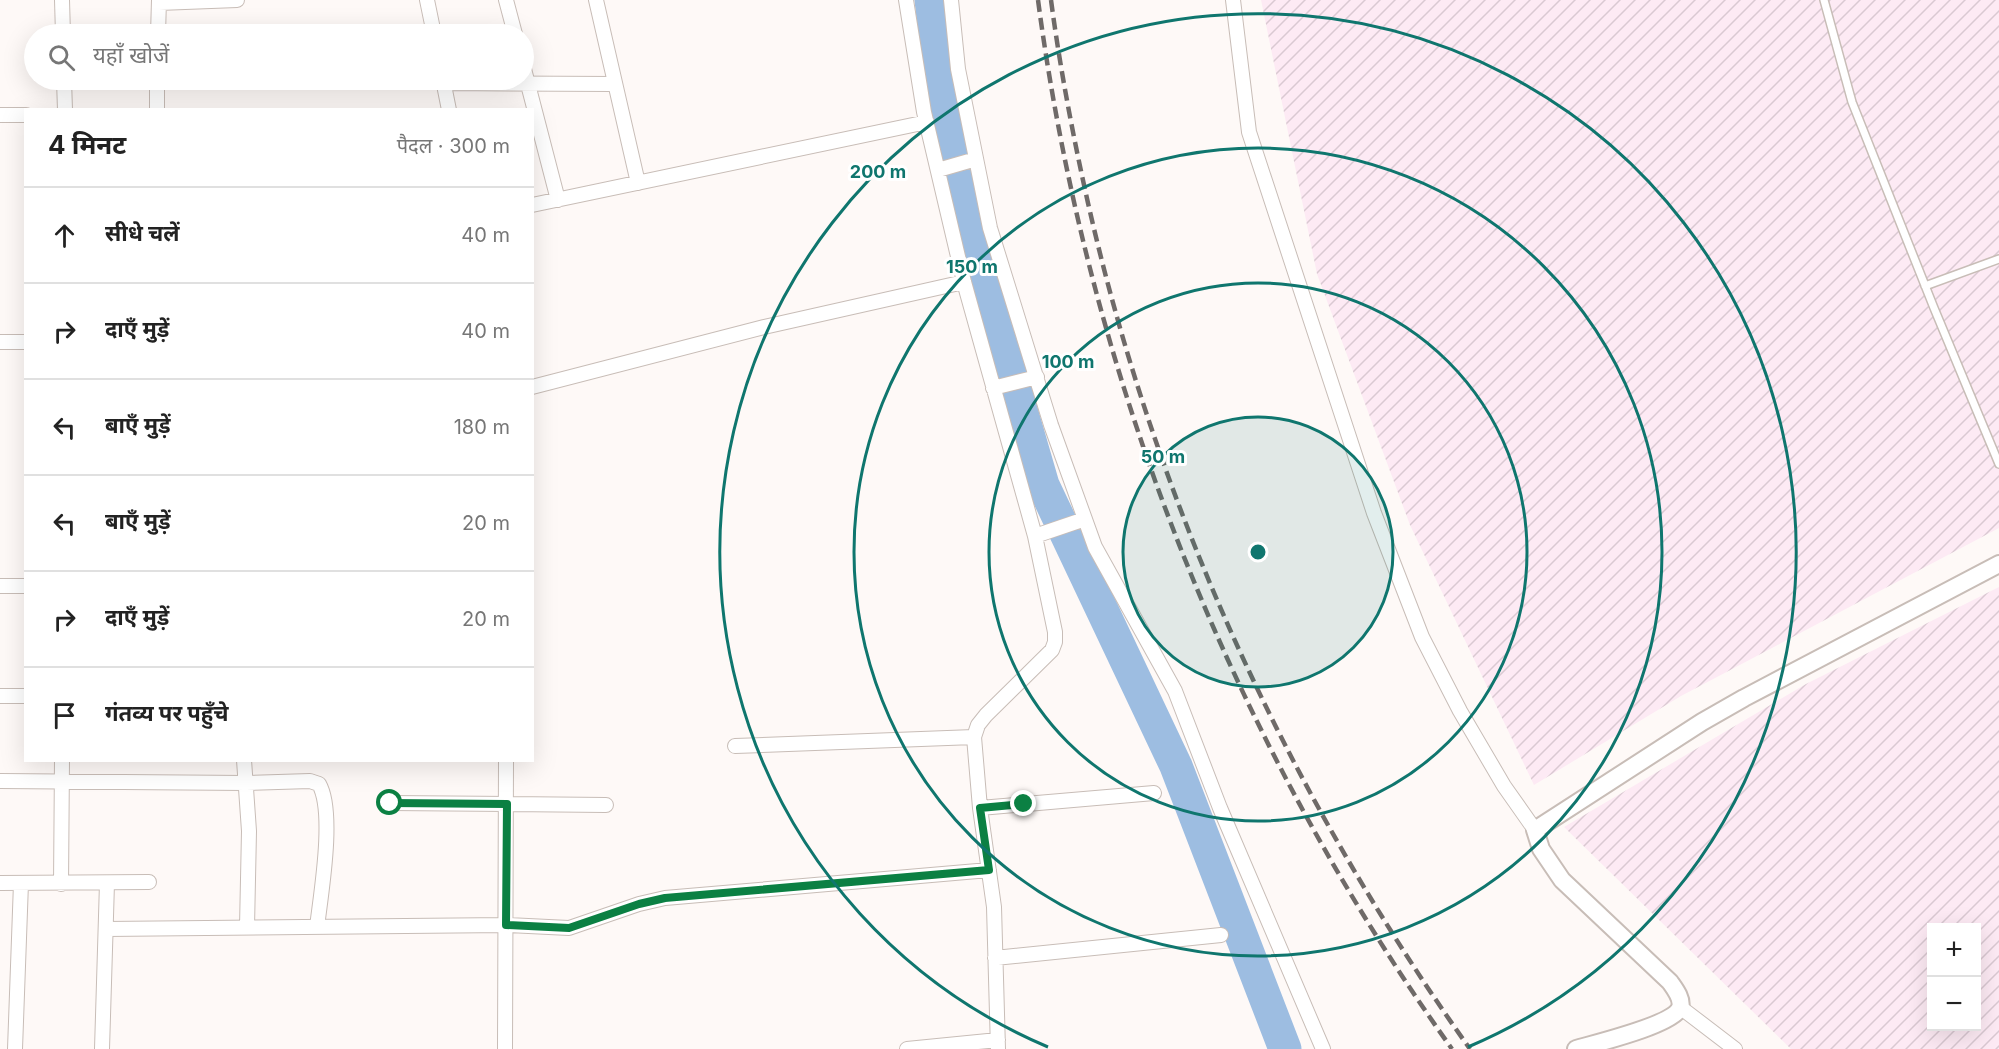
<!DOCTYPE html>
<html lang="hi">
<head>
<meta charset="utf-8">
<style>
	:root { --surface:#fff; --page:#f6f6f6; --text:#222; --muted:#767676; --line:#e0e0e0 }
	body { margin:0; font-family:Inter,"Noto Sans Devanagari",sans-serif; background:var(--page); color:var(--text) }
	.controls { position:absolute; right:18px; bottom:18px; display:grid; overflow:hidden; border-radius:0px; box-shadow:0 6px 24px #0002 }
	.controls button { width:54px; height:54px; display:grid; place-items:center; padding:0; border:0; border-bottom:2px solid var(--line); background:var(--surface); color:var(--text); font:30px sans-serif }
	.stop { position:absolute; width:18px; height:18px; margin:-14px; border:4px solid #0b8043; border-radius:50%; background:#fff }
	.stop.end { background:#0b8043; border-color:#fff; box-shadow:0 2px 6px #0008 }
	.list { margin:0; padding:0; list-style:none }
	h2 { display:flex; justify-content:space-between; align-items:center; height:78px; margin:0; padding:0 24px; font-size:26px }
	h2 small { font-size:20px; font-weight:400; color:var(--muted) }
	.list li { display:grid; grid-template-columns:39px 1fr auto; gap:18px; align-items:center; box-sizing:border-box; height:96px; padding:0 24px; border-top:2px solid var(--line) }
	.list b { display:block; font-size:22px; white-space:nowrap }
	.list em { font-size:20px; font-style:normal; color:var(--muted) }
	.icon { flex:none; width:33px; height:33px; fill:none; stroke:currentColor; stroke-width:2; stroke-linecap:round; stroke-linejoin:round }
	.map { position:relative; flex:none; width:1999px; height:1049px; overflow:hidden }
	.search { position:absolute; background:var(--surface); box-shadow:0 6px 24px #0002; left:24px; top:24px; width:510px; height:66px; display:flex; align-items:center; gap:15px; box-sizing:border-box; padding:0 21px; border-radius:33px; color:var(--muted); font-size:22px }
	.panel { position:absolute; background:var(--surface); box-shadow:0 6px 24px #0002; left:24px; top:108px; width:510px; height:654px; border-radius:0px }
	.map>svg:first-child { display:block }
	.industrial { fill:url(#industrial-furrows); fill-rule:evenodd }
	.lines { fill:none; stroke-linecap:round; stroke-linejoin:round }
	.river { stroke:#9dbde1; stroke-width:33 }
	.service-casing { stroke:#c8bdb7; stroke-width:10 }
	.minor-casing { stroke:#c8bdb7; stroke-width:16 }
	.tertiary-casing { stroke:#c8bdb7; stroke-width:20 }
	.service { stroke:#fff; stroke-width:7 }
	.minor { stroke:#fff; stroke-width:14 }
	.tertiary { stroke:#fff; stroke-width:16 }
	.rail { stroke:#6f6a68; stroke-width:4.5; stroke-dasharray:12 6; stroke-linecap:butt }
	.route { stroke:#0b8043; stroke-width:8 }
	.ring { fill:none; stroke:#0f766e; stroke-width:3 }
	.centre { fill:#0f766e; stroke:#fff; stroke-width:3 }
	.ring-label { font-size:18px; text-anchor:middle; font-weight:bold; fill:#0f766e; stroke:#fff; stroke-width:6; stroke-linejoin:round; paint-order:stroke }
</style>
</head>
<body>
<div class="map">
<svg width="1999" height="1049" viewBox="0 0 1999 1049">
	<defs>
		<pattern id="industrial-furrows" width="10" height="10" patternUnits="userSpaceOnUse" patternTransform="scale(1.5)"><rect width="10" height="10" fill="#fdeaf4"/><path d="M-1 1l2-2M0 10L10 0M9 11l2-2" fill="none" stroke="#dac9d2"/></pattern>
	</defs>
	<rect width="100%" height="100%" fill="#fef9f7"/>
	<!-- industrial -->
	<path class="industrial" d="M1261 0H1999V528L1681 696 1534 785 1410 525 1317 274Z
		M1999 587V1049H1791L1564 827 1806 684ZM1932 928H1976V1026H1932Z"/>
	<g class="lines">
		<!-- river -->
		<path class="river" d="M931 0 937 54 973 244 1043 485 1176 766 1285 1049"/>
		<defs>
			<path id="service" d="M1824 0 1852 102 1934 308 1999 464
				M1925 286 1999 259"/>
			<path id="minor" d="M62 0 63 34
				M427 0 434 34
				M506 0 515 34
				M596 0 638 183
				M906 0 924 112 964 282 1035 536 1055 632V642L1052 650 986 715 978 725 974 737 980 808 994 907 998 1049
				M951 0 958 69 990 228 1051 425 1095 547 1175 691 1220 808 1323 1049
				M1233 0 1249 132 1374 513 1422 637 1460 711 1504 786 1535 830
				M159 3 237 0
				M158 34 159 0
				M524 69 558 200
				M64 80 65 110
				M443 80 449 110
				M443 83 614 84
				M157 110V80
				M0 115H26
				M938 170 976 159
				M532 205 927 122
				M0 342H26
				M532 387 764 327 964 282
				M993 388 1037 377
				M1035 536 1085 519
				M0 586H26
				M0 696H26
				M735 746 974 737
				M244 760 249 831 247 927
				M0 781 246 783 310 781 319 784C335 812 321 893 317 927
				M390 803 606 805
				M980 808 1154 793
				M0 883 149 882
				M61 884 62 760
				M106 929 506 925 569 928 639 904 665 898 989 870
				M995 958 1221 935
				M1680 1007 1735 1049
				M15 1049 21 883
				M102 1049 107 883
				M505 1049 506 760
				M907 1049 998 1040"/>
			<path id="tertiary" d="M1576 1049C1597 1043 1672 1025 1680 1008 1683 999 1675 989 1670 982L1562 880 1541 849 1535 830 1702 722 1744 698 1999 564"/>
		</defs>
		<!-- service casing -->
		<use href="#service" class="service-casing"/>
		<!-- minor casing -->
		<use href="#minor" class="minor-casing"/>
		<!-- tertiary casing -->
		<use href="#tertiary" class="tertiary-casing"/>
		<!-- service -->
		<use href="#service" class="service"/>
		<!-- minor -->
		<use href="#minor" class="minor"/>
		<!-- tertiary -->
		<use href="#tertiary" class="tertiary"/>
		<!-- rail -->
		<path class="rail" d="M1038 0C1088 377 1232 740 1452 1049
			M1051 0C1060 68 1073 136 1088 203 1157 508 1289 795 1470 1049"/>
	</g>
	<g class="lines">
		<!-- route -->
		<path class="route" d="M390 803 507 804 506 925 569 928 639 904 665 898 989 870 980 808 1024 804"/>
	</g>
	<!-- distance rings -->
	<circle cx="1258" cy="552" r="135" fill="#0f766e" fill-opacity=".12"/>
	<g class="ring">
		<circle cx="1258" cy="552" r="135"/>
		<circle cx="1258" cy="552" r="269"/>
		<circle cx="1258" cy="552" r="404"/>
		<path d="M1048 1047A538 538 0 1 1 1468 1047"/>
	</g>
	<circle cx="1258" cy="552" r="9" class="centre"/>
	<g class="ring-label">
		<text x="878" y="178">200 m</text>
		<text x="972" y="273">150 m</text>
		<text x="1068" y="368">100 m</text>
		<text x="1163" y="463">50 m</text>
	</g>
</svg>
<div class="controls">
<button>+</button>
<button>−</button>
</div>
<div class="stop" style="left:390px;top:803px"></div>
<div class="stop end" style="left:1024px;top:804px"></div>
<div class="search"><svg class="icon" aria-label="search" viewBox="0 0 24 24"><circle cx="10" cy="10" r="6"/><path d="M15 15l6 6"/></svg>यहाँ खोजें</div>
<section class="panel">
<h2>4 मिनट<small>पैदल · 300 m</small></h2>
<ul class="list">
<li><svg class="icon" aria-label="ahead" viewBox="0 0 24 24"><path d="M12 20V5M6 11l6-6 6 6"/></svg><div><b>सीधे चलें</b></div><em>40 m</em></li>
<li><svg class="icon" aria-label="right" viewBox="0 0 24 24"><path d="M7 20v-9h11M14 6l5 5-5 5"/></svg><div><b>दाएँ मुड़ें</b></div><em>40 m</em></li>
<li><svg class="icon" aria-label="left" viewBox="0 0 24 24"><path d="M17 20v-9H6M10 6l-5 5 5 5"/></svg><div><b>बाएँ मुड़ें</b></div><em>180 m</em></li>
<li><svg class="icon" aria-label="left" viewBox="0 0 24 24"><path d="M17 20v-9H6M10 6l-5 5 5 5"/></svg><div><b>बाएँ मुड़ें</b></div><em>20 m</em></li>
<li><svg class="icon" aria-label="right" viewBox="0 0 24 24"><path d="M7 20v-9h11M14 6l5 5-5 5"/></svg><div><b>दाएँ मुड़ें</b></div><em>20 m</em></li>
<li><svg class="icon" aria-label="arrive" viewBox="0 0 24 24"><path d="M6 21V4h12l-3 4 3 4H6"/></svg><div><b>गंतव्य पर पहुँचे</b></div></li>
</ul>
</section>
</div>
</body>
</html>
